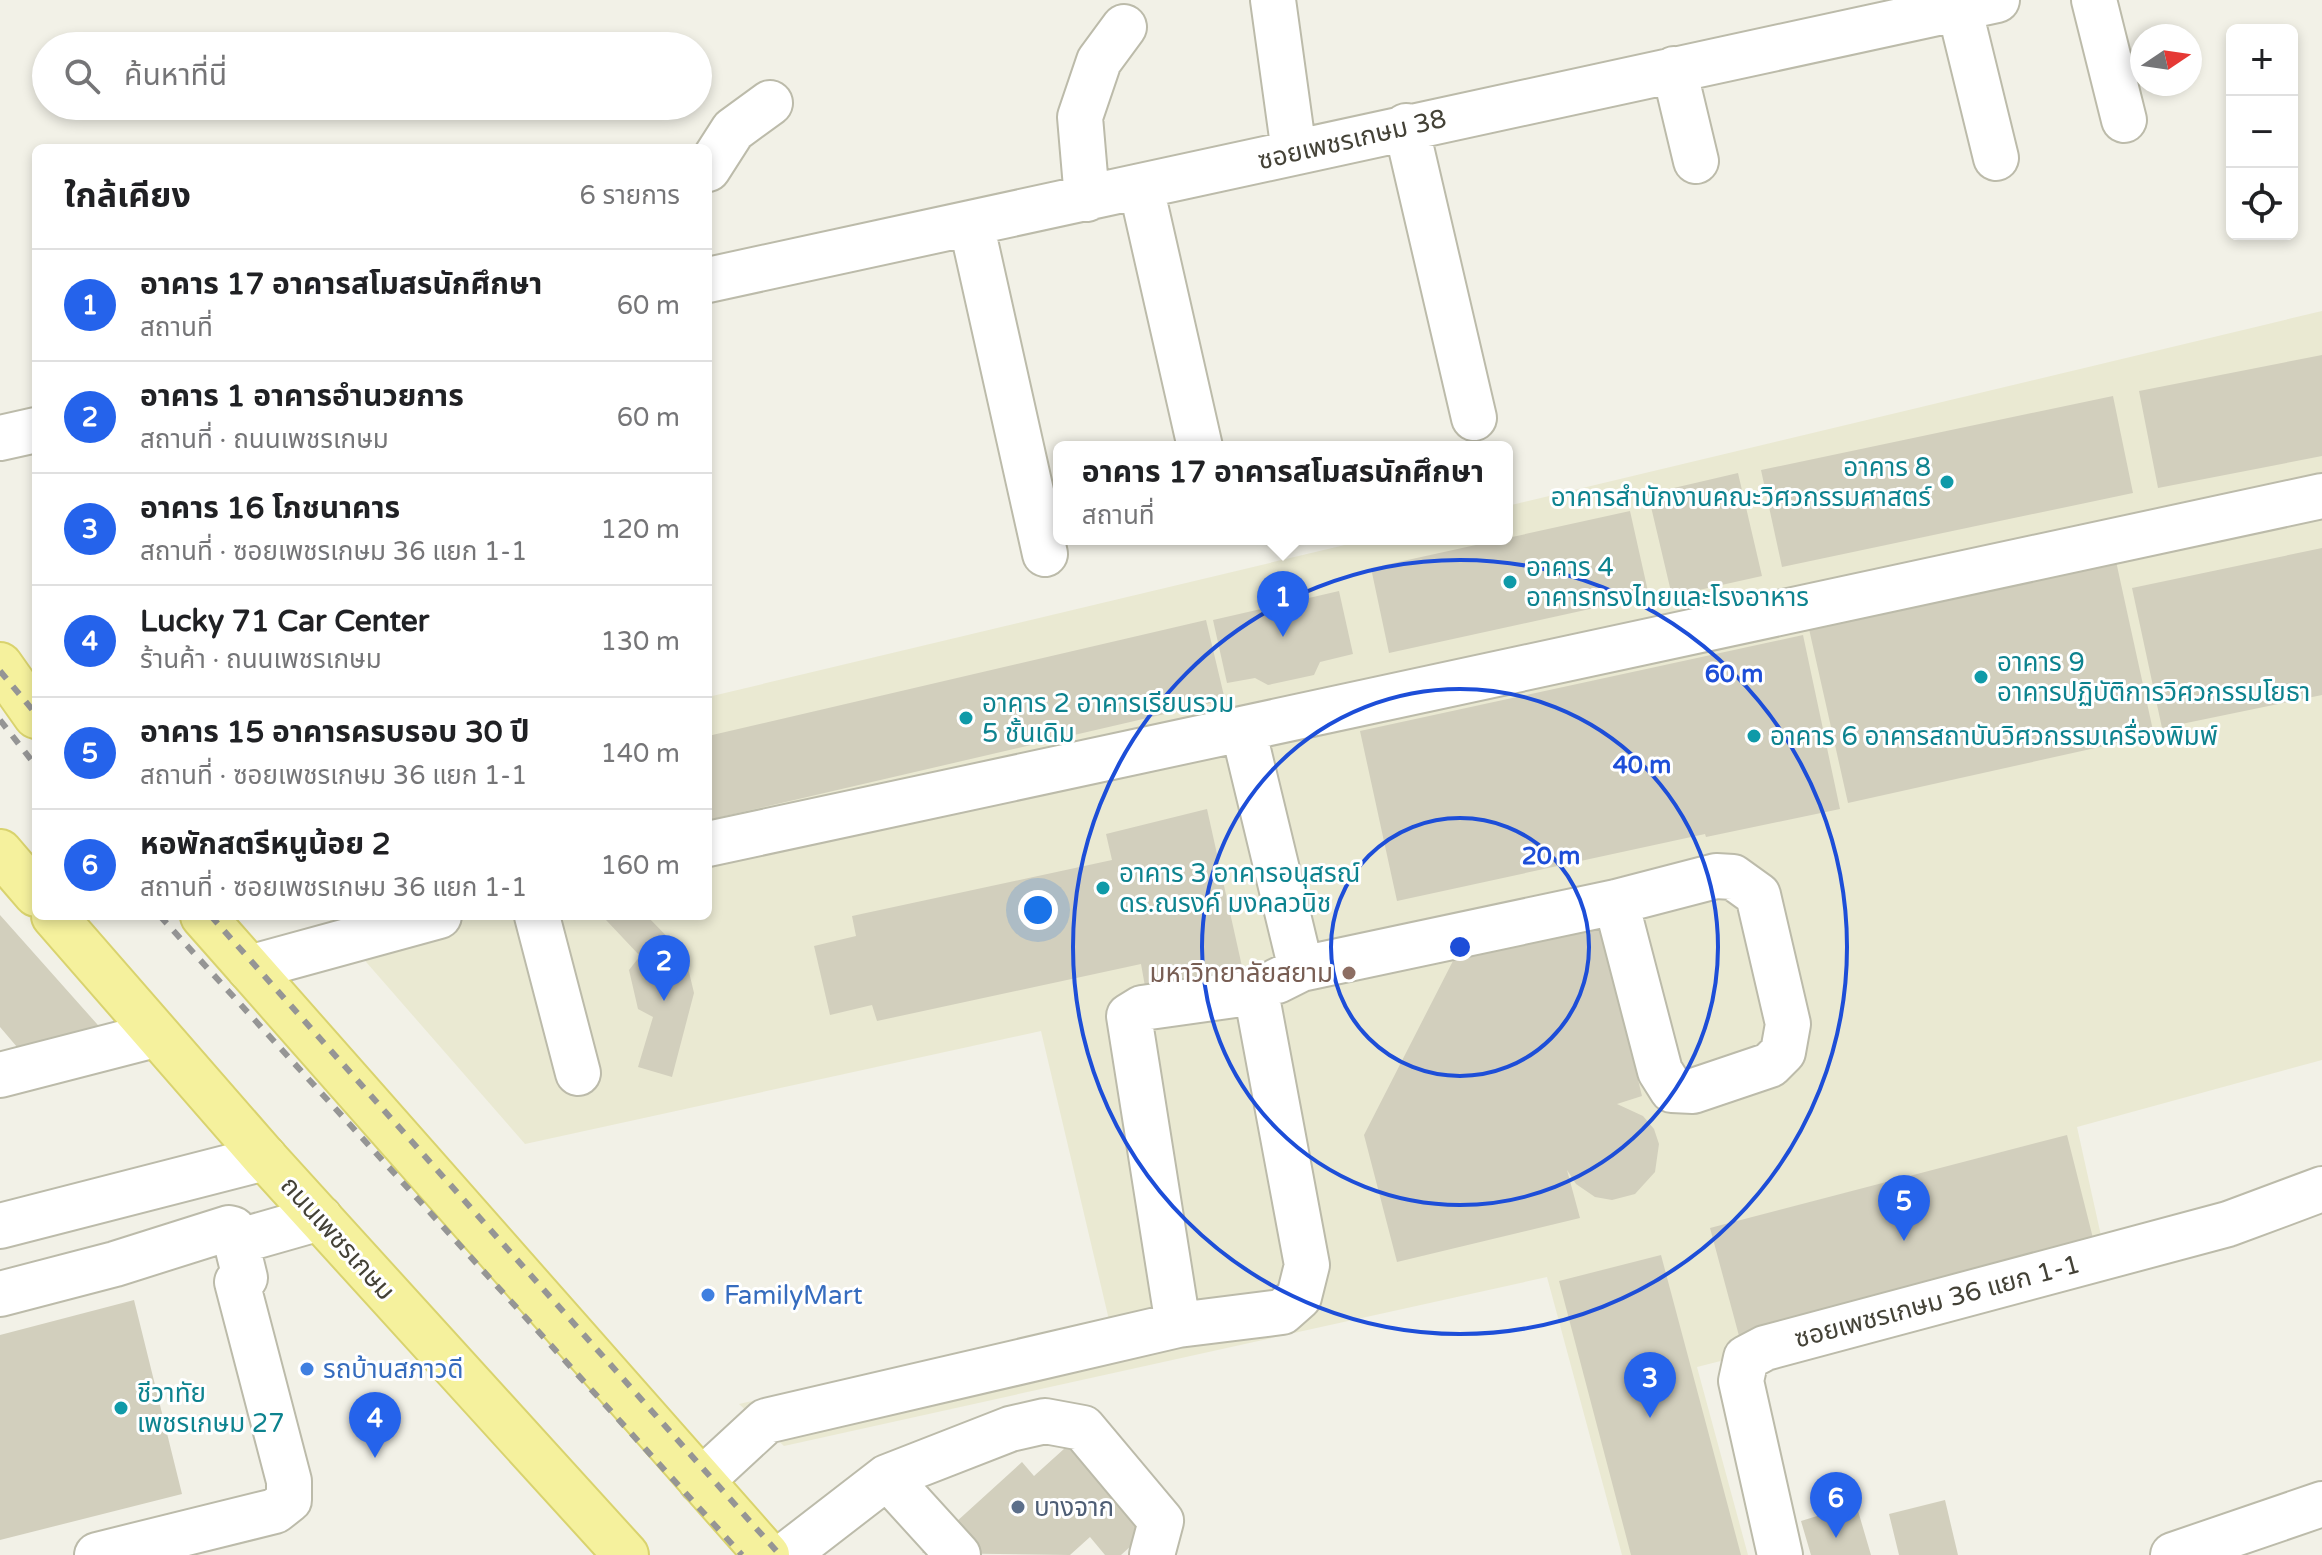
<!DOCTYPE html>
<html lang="th">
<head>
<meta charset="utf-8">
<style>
	:root { --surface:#fff; --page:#f6f6f6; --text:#202124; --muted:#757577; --line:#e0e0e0; --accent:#2563eb }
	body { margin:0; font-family:"Varela Round","Noto Sans Thai",sans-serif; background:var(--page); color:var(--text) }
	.controls { position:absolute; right:24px; top:24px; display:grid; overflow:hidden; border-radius:12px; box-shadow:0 4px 12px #0003 }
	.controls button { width:72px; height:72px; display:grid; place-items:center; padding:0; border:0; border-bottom:2px solid var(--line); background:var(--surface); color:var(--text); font:40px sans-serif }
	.compass { position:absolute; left:2130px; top:24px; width:72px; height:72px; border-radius:50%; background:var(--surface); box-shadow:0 4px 12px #0003; rotate:77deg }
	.you { position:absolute; left:1038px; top:910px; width:28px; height:28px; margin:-20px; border:6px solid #fff; border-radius:50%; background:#1a73e8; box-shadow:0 0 0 12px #1a73e833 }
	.badge { display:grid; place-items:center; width:52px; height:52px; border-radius:50%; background:var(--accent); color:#fff; font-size:26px; font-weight:700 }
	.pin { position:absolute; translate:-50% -66px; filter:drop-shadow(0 2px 4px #0008) }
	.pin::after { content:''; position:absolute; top:42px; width:28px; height:24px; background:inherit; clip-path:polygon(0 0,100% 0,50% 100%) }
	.popup { position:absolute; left:1053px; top:441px; width:460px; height:104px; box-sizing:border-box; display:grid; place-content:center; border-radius:12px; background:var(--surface); filter:drop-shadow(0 2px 6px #0005); font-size:26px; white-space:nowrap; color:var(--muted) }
	.popup b { font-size:30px; color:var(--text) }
	.popup::after { content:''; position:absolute; left:50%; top:100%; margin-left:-16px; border:16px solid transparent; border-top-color:var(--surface) }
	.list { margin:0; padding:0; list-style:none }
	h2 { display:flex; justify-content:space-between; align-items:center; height:104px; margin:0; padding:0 32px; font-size:34px }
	h2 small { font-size:26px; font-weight:400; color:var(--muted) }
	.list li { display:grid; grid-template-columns:52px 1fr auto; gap:24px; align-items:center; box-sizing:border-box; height:112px; padding:0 32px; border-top:2px solid var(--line) }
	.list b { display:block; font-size:30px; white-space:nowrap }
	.list p { margin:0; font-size:26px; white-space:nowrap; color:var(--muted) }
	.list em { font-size:26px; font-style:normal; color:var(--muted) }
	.icon { flex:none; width:44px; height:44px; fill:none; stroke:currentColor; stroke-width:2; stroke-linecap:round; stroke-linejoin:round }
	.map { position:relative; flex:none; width:2322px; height:1555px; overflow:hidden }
	.search { position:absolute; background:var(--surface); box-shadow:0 4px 12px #0003; left:32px; top:32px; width:680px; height:88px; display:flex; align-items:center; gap:20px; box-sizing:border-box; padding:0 28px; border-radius:44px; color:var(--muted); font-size:30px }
	.panel { position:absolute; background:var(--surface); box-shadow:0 4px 12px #0003; left:32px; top:144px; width:680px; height:776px; border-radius:12px }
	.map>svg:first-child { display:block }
	.education { fill:#eae9d2 }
	.building { fill:#d2cfbd }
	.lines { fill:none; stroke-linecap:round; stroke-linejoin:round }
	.minor-casing { stroke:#bcbbaa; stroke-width:48 }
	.major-casing { stroke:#d9d36e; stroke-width:48 }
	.minor { stroke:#fff; stroke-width:44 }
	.major { stroke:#f5f19d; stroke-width:44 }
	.rail { stroke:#959595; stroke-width:6; stroke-dasharray:10 10; stroke-linecap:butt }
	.ring { fill:none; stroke:#1d4ed8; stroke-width:4 }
	.culture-dot { fill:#0f9aa8; stroke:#fff; stroke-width:3 }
	.education-dot { fill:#8d6e63; stroke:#fff; stroke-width:3 }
	.shop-dot { fill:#3f7fe0; stroke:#fff; stroke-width:3 }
	.service-dot { fill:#5c6f8a; stroke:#fff; stroke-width:3 }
	.labels { text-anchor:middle; stroke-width:6; stroke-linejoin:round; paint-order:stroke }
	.street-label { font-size:26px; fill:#444237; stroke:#fff }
	.culture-label { font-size:26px; fill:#0d838f; stroke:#fff; text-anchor:start }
	.education-label { font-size:26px; fill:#785e54; stroke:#fff; text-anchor:end }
	.shop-label { font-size:26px; fill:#366cbe; stroke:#fff; text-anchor:start }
	.service-label { font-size:26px; fill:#4e5e75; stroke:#fff; text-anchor:start }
	.centre { fill:#1d4ed8; stroke:#fff; stroke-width:4 }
	.ring-label { font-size:24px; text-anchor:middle; font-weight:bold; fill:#1d4ed8; stroke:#fff; stroke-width:6; stroke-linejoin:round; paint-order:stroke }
</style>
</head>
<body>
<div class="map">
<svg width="2322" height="1555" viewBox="0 0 2322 1555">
	<rect width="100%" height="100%" fill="#f2f1e7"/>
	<!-- education -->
	<path class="education" d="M2322 311V1060L2077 1127 2107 1263 1697 1367 1748 1555H1622L1547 1277 784 1446 739 1404 1109 1320 1041 1031 525 1144 326 916H708V697L1370 539H1507V506Z"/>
	<!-- building -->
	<path class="building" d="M2322 355V456L2158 488 2139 391Z
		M2113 396 2133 493 1782 567 1761 470Z
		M1738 473 1762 576 1672 596 1648 494Z
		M1630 511 1649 596 1389 653 1371 568Z
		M2322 548V695L2162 728 2132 588Z
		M2114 552 2154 735 1848 803 1807 620Z
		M1339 591 1353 654 1320 662 1314 675 1268 685 1255 678 1227 683 1213 620Z
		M1206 620 1225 700 708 820V736Z
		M1803 635 1840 809 1706 837 1705 834 1397 901 1360 731Z
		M1207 809 1245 980 1148 1003 1141 964 877 1021 872 1005 830 1015 814 946 856 936 852 916 1112 860 1106 834Z
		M0 915 105 1033 23 1054 0 1027Z
		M610 916H647L685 955 694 993 672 1077 638 1067 653 1017 638 1009 629 970 640 956 606 920Z
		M1600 923 1642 1096 1617 1104 1643 1116 1654 1129 1659 1144 1655 1172 1635 1194 1612 1200 1595 1197 1576 1184 1567 1170 1580 1218 1397 1262 1364 1135 1455 957Z
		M2067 1135 2097 1254 1742 1347 1710 1228Z
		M1661 1255 1741 1555H1631L1559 1281Z
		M134 1300 182 1494 0 1540V1335Z
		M1075 1439 1154 1525 1121 1555H1105L1090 1537 1070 1555 922 1553 1022 1462 1034 1476Z
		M1945 1500 1958 1555H1899L1889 1514Z
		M1856 1504 1871 1555H1811L1801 1521Z"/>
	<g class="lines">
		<defs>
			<path id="minor" d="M1273 0 1294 152
				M2094 0 2124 120
				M1959 7 1996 158
				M1674 69 1696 161
				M1406 126 1474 418
				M708 169 733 130 770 103
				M1141 187 1200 447
				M1087 199 1080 117 1099 61 1124 27
				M971 223 1045 554
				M708 280 1997 0
				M0 438 36 430
				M1243 729 1301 969 1277 981
				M708 844 2322 496
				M537 916 578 1073
				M249 968 439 916
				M1301 969 1616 902 1716 876 1733 877 1758 895 1788 1024 1783 1052 1770 1065 1693 1091 1672 1090 1660 1071 1616 902
				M0 1075 155 1035
				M0 1226 265 1158
				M236 1242 320 1218
				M0 1294 115 1264 229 1228 233 1229 245 1278 237 1282
				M887 1477 958 1555
				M701 1481 766 1421 1178 1325 1282 1312 1299 1297 1307 1265 1256 992 1142 1008 1129 1016 1178 1325
				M97 1555 275 1511 289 1500V1481L237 1282
				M786 1555 887 1477 1010 1429 1045 1421 1083 1428 1161 1521 1152 1555
				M1780 1555 1741 1381 1746 1358 1765 1348 2228 1224 2322 1189
				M2173 1555 2322 1504"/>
			<path id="major" d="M0 665 36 716
				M0 852 36 894
				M54 916 265 1158 626 1555
				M203 916 767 1555"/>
		</defs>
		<!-- minor casing -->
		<use href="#minor" class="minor-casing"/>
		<!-- major casing -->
		<use href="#major" class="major-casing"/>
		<!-- minor -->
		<use href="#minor" class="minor"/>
		<!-- major -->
		<use href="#major" class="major"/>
		<!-- rail -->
		<path class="rail" d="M0 671 36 714
			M0 720 36 766
			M160 916 742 1555
			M211 916 780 1555"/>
	</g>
	<!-- distance rings -->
	<g class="ring">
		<circle cx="1460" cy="947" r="129"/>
		<circle cx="1460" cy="947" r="258"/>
		<circle cx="1460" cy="947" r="387"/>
	</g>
	<!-- markers -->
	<g class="culture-dot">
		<circle cx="1947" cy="482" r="8"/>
		<circle cx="1510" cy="582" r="8"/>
		<circle cx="1981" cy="677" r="8"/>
		<circle cx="966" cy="718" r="8"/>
		<circle cx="1754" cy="736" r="8"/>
		<circle cx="1103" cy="888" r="8"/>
		<circle cx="121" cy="1408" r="8"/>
	</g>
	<circle class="education-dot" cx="1349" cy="973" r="8"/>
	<g class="shop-dot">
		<circle cx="708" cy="1295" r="8"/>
		<circle cx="307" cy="1369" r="8"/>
	</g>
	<circle class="service-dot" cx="1018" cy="1507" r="8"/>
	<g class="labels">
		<!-- street labels -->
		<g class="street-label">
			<text transform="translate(1352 139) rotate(-13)" y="9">ซอยเพชรเกษม 38</text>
			<text transform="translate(338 1238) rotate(48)" y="9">ถนนเพชรเกษม</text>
			<text transform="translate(1937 1301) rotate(-15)" y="9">ซอยเพชรเกษม 36 แยก 1-1</text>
		</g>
		<!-- culture labels -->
		<g class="culture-label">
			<text x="1931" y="476" text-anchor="end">อาคาร 8<tspan x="1931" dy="30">อาคารสำนักงานคณะวิศวกรรมศาสตร์</tspan></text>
			<text x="1526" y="576">อาคาร 4<tspan x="1526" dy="30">อาคารทรงไทยและโรงอาหาร</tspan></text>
			<text x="1997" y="671">อาคาร 9<tspan x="1997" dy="30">อาคารปฏิบัติการวิศวกรรมโยธา</tspan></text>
			<text x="982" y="712">อาคาร 2 อาคารเรียนรวม<tspan x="982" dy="30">5 ชั้นเดิม</tspan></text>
			<text x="1770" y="745">อาคาร 6 อาคารสถาบันวิศวกรรมเครื่องพิมพ์</text>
			<text x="1119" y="882">อาคาร 3 อาคารอนุสรณ์<tspan x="1119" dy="30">ดร.ณรงค์ มงคลวนิช</tspan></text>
			<text x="137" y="1402">ชีวาทัย<tspan x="137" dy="30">เพชรเกษม 27</tspan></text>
		</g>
		<!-- education labels -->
		<g class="education-label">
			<text x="1333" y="982">มหาวิทยาลัยสยาม</text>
		</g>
		<!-- shop labels -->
		<g class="shop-label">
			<text x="724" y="1304">FamilyMart</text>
			<text x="323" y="1378">รถบ้านสภาวดี</text>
		</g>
		<!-- service labels -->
		<g class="service-label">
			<text x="1034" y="1516">บางจาก</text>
		</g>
	</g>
	<circle cx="1460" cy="947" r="12" class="centre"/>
	<g class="ring-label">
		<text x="1734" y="682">60 m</text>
		<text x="1642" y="773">40 m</text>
		<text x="1551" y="864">20 m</text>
	</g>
</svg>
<div class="controls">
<button>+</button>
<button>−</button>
<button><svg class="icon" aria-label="locate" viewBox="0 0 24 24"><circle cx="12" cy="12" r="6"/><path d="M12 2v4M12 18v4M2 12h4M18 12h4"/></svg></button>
</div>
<svg class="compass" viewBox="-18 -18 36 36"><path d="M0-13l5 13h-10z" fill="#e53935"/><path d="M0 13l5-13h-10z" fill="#757577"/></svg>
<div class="you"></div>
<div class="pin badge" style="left:1283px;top:637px">1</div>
<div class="popup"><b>อาคาร 17 อาคารสโมสรนักศึกษา</b>สถานที่</div>
<div class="pin badge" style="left:664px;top:1001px">2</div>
<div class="pin badge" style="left:1650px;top:1418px">3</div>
<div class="pin badge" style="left:375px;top:1458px">4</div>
<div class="pin badge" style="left:1904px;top:1241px">5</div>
<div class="pin badge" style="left:1836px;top:1538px">6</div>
<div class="search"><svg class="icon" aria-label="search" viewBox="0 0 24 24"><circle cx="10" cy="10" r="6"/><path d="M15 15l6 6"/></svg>ค้นหาที่นี่</div>
<section class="panel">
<h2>ใกล้เคียง<small>6 รายการ</small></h2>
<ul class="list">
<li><span class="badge">1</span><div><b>อาคาร 17 อาคารสโมสรนักศึกษา</b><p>สถานที่</p></div><em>60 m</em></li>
<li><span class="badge">2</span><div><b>อาคาร 1 อาคารอำนวยการ</b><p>สถานที่ · ถนนเพชรเกษม</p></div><em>60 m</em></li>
<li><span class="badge">3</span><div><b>อาคาร 16 โภชนาคาร</b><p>สถานที่ · ซอยเพชรเกษม 36 แยก 1-1</p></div><em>120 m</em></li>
<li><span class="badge">4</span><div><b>Lucky 71 Car Center</b><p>ร้านค้า · ถนนเพชรเกษม</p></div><em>130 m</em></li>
<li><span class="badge">5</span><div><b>อาคาร 15 อาคารครบรอบ 30 ปี</b><p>สถานที่ · ซอยเพชรเกษม 36 แยก 1-1</p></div><em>140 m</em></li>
<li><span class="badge">6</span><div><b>หอพักสตรีหนูน้อย 2</b><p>สถานที่ · ซอยเพชรเกษม 36 แยก 1-1</p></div><em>160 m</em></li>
</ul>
</section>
</div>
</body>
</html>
